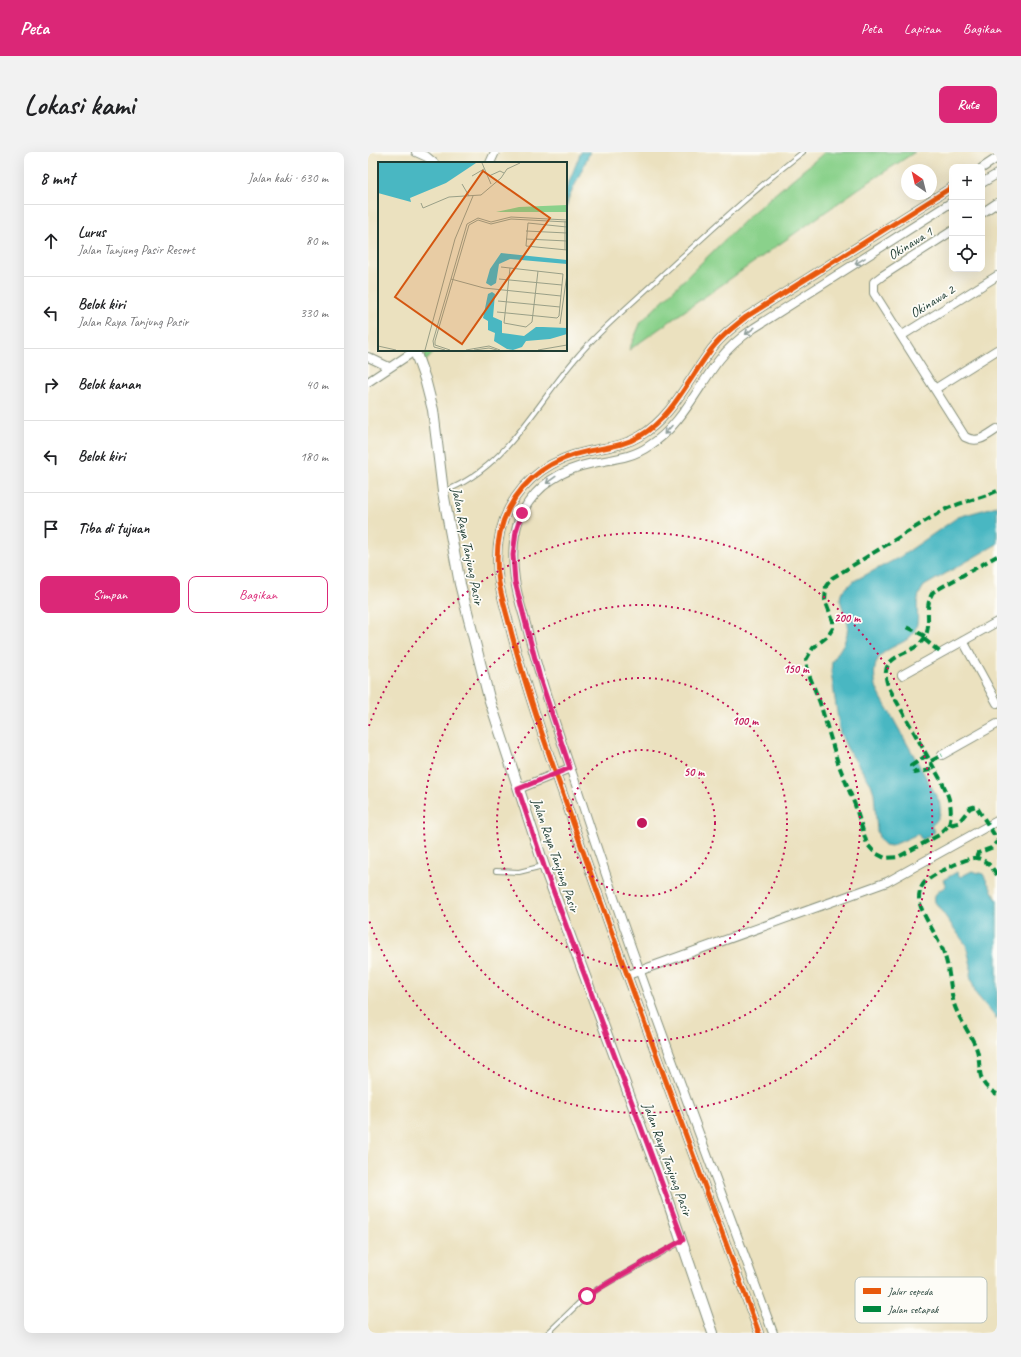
<!DOCTYPE html>
<html lang="id">
<head>
<meta charset="utf-8">
<style>
	:root { --surface:#fff; --page:#f2f2f2; --text:#202124; --muted:#757577; --line:#e0e0e0; --accent:#db2777 }
	body { margin:0; font-family:Caveat,sans-serif; background:var(--page); color:var(--text) }
	.controls { position:absolute; right:12px; top:12px; display:grid; overflow:hidden; border-radius:8px; box-shadow:0 4px 16px #0002 }
	.controls button { width:36px; height:36px; display:grid; place-items:center; padding:0; border:0; border-bottom:1px solid var(--line); background:var(--surface); color:var(--text); font:20px sans-serif }
	.compass { position:absolute; left:533px; top:12px; width:36px; height:36px; border-radius:50%; background:var(--surface); box-shadow:0 4px 16px #0002; rotate:325deg }
	.stop { position:absolute; width:12px; height:12px; margin:-9px; border:3px solid #db2777; border-radius:50%; background:#fff }
	.stop.end { background:#db2777; border-color:#fff; box-shadow:0 1px 4px #0008 }
	.list { margin:0; padding:0; list-style:none }
	h2 { display:flex; justify-content:space-between; align-items:center; height:52px; margin:0; padding:0 16px; font-size:17px }
	h2 small { font-size:13px; font-weight:400; color:var(--muted) }
	.list li { display:grid; grid-template-columns:26px 1fr auto; gap:12px; align-items:center; box-sizing:border-box; height:72px; padding:0 16px; border-top:1px solid var(--line) }
	.list b { display:block; font-size:15px; white-space:nowrap }
	.list p { margin:0; font-size:13px; white-space:nowrap; color:var(--muted) }
	.list em { font-size:13px; font-style:normal; color:var(--muted) }
	.actions { display:flex; gap:8px; padding:12px 16px }
	.actions a { flex:1; padding:9px 0; border:1px solid var(--accent); border-radius:8px; text-align:center; font-size:14px; color:var(--accent) }
	.actions .main { background:var(--accent); color:#fff }
	.icon { flex:none; width:22px; height:22px; fill:none; stroke:currentColor; stroke-width:2; stroke-linecap:round; stroke-linejoin:round }
	.map { position:relative; flex:none; width:629px; height:1181px; overflow:hidden; border-radius:8px }
	header { display:flex; align-items:center; gap:24px; box-sizing:border-box; height:56px; padding:0 20px; background:var(--accent); color:#fff }
	header strong { font-size:19px }
	nav { display:flex; gap:22px; margin-inline-start:auto; font-size:14px }
	.intro { display:flex; align-items:center; justify-content:space-between; box-sizing:border-box; height:96px; padding:0 24px }
	h1 { margin:0; font-size:28px }
	.button { padding:10px 18px; border-radius:8px; background:var(--accent); color:#fff; font-size:14px; font-weight:700 }
	main { display:flex; gap:24px; padding:0 24px }
	aside { flex:1; background:var(--surface); border-radius:8px; box-shadow:0 4px 16px #0002 }
	.map>svg:first-child { display:block }
	.green { fill:#8ad18b; stroke:#548760 }
	.water { fill:#49b7c2; stroke:#347a7b }
	.lines { fill:none; stroke-linecap:round; stroke-linejoin:round }
	.service-casing { stroke:#858f7a; stroke-width:6 }
	.minor-casing { stroke:#858f7a; stroke-width:10 }
	.tertiary-casing { stroke:#858f7a; stroke-width:12 }
	.service { stroke:#fff; stroke-width:4 }
	.minor { stroke:#fff; stroke-width:8 }
	.tertiary { stroke:#fff; stroke-width:10 }
	.quiet { stroke:#00873e; stroke-width:4; stroke-dasharray:8 4; stroke-linecap:butt }
	.cycleway-casing { stroke:#fdfcf7; stroke-width:8 }
	.cycleway { stroke:#e8590c; stroke-width:5 }
	.oneway { stroke:#8f9e9a }
	.route { stroke:#db2777; stroke-width:5 }
	.ring { fill:none; stroke:#c2185b; stroke-width:2; stroke-dasharray:2 4 }
	.labels { text-anchor:middle; stroke-width:3.5; stroke-linejoin:round; paint-order:stroke }
	.street-label { font-size:14px; fill:#1f3d34; stroke:#fdfcf7 }
	.inset-road { fill:none; stroke:#999f87; stroke-width:1 }
	.view { fill:#d45610; fill-opacity:0.15; stroke:#d45610; stroke-width:2 }
	.inset-edge { fill:none; stroke:#1f3d34; stroke-width:2 }
	.key { fill:#fdfcf7; stroke:#bac3bc; stroke-width:1 }
	.key-label { font-size:11px; fill:#1f3d34 }
	.centre { fill:#c2185b; stroke:#fdfcf7; stroke-width:2 }
	.ring-label { font-size:12px; text-anchor:middle; font-weight:bold; fill:#c2185b; stroke:#fdfcf7; stroke-width:3.5; stroke-linejoin:round; paint-order:stroke }
</style>
</head>
<body>
<header>
<strong>Peta</strong>
<nav><a>Peta</a><a>Lapisan</a><a>Bagikan</a></nav>
</header>
<div class="intro"><h1>Lokasi kami</h1><a class="button">Rute</a></div>
<main>
<aside>
<h2>8 mnt<small>Jalan kaki · 630 m</small></h2>
<ul class="list">
<li><svg class="icon" aria-label="ahead" viewBox="0 0 24 24"><path d="M12 20V5M6 11l6-6 6 6"/></svg><div><b>Lurus</b><p>Jalan Tanjung Pasir Resort</p></div><em>80 m</em></li>
<li><svg class="icon" aria-label="left" viewBox="0 0 24 24"><path d="M17 20v-9H6M10 6l-5 5 5 5"/></svg><div><b>Belok kiri</b><p>Jalan Raya Tanjung Pasir</p></div><em>330 m</em></li>
<li><svg class="icon" aria-label="right" viewBox="0 0 24 24"><path d="M7 20v-9h11M14 6l5 5-5 5"/></svg><div><b>Belok kanan</b></div><em>40 m</em></li>
<li><svg class="icon" aria-label="left" viewBox="0 0 24 24"><path d="M17 20v-9H6M10 6l-5 5 5 5"/></svg><div><b>Belok kiri</b></div><em>180 m</em></li>
<li><svg class="icon" aria-label="arrive" viewBox="0 0 24 24"><path d="M6 21V4h12l-3 4 3 4H6"/></svg><div><b>Tiba di tujuan</b></div></li>
</ul>
<div class="actions"><a class="main">Simpan</a><a>Bagikan</a></div>
</aside>
<div class="map">
<svg width="629" height="1181" viewBox="0 0 629 1181">
	<rect width="100%" height="100%" fill="#fdfcf7"/>
	<filter id="ink" filterUnits="userSpaceOnUse"><feTurbulence type="fractalNoise" baseFrequency=".025" numOctaves="2"/><feDisplacementMap in="SourceGraphic" scale="8" xChannelSelector="R" yChannelSelector="G"/><feConvolveMatrix kernelMatrix="1 2 1 2 8 2 1 2 1" color-interpolation-filters="sRGB"/></filter>
	<filter id="wash" filterUnits="userSpaceOnUse"><feTurbulence type="fractalNoise" baseFrequency=".012" numOctaves="4" result="noise"/><feDisplacementMap in="SourceGraphic" scale="16" xChannelSelector="R" yChannelSelector="G"/><feGaussianBlur stdDeviation="0.9" result="paint"/><feColorMatrix in="noise" values="0 0 0 0 0 0 0 0 0 0 0 0 0 0 0 0 0 1.4 0 .05"/><feComposite in="paint" operator="in"/></filter>
	<g filter="url(#wash)">
		<rect width="100%" height="100%" fill="#ebe1bf"/>
		<!-- green -->
		<path class="green" d="M457 0H547L490 37 261 198 273 170 383 62Z
			M59 198H68L57 210V227L52 215Z"/>
		<!-- water -->
		<path class="water" d="M213 0H222L200 48 198 57V37Z
			M629 354V392L556 434C543 452 554 462 547 478 541 493 518 493 510 507 505 516 506 528 509 537 514 549 522 560 528 572 542 597 557 623 571 649 574 660 572 667 563 674L567 680 554 688 550 682 523 694 517 693 512 688 509 679 506 641 503 632 479 596 472 581 463 520 464 510 476 491 479 482 480 472 472 448 473 441 484 430 532 405 590 365Z
			M604 719 615 722 629 748V867L608 842 602 824 603 813 598 793 567 750C565 741 571 739 578 734L575 728 589 720 592 725Z"/>
	</g>
	<g filter="url(#ink)">
		<g class="lines">
			<defs>
				<path id="service" d="M75 340C140 315 166 254 209 205 234 175 266 150 294 123 340 81 386 38 435 0
					M128 719 151 720 175 714
					M180 1181 211 1151 231 1136 313 1090"/>
				<path id="minor" d="M48 0 59 5 66 11
					M122 11 127 0
					M614 16 629 6
					M614 31 629 22
					M614 61 629 51
					M584 79 514 124 506 130V141L597 285C610 292 618 284 629 277
					M533 184 629 124
					M0 205 21 215
					M0 230 48 198
					M567 237 629 198
					M595 489 629 551
					M534 523 629 470
					M574 603 629 572
					M150 637 202 616
					M260 823 519 730 629 669
					M391 1181C330 1015 267 849 209 682 186 616 162 551 144 483 140 466 134 448 131 431 127 405 129 379 141 356 158 324 187 306 221 299 239 295 256 294 272 284 302 267 320 229 340 202 350 187 364 176 378 165L584 35
					M405 1181C341 1006 273 831 215 654 196 596 175 539 160 480 156 463 149 445 147 428 144 407 144 378 155 359 170 332 196 317 225 311 245 307 264 306 281 294 313 274 329 236 351 208 361 195 373 185 386 176L584 50"/>
				<path id="tertiary" d="M47 199 57 227 65 258 75 340 92 432 121 546 176 714 292 1026 345 1181"/>
			</defs>
			<!-- service casing -->
			<use href="#service" class="service-casing"/>
			<!-- minor casing -->
			<use href="#minor" class="minor-casing"/>
			<!-- tertiary casing -->
			<use href="#tertiary" class="tertiary-casing"/>
			<!-- service -->
			<use href="#service" class="service"/>
			<!-- minor -->
			<use href="#minor" class="minor"/>
			<!-- tertiary -->
			<use href="#tertiary" class="tertiary"/>
			<!-- quiet -->
			<path class="quiet" d="M629 339C611 347 592 350 574 359L464 426 458 434 457 448 465 469V476L460 484 445 496 438 508 440 520 452 551 470 611 487 653 499 692 507 701 517 706 530 705 571 683 581 673 590 671 602 656 608 654 629 687
				M539 475 557 484
				M556 487 573 501
				M559 603 543 614 547 621 567 617
				M563 609 574 603
				M581 673C585 657 582 647 575 632L520 534C509 501 541 506 555 488 566 474 554 457 565 440L629 404
				M608 706 610 701 623 696 629 690
				M629 723C624 715 619 708 609 706 600 704 564 723 557 730 553 734 551 740 551 746 551 758 566 779 571 790 582 810 581 831 586 852 591 867 600 878 607 893 616 912 604 930 629 942"/>
			<defs>
				<path id="cycleway" d="M391 1181C330 1015 267 849 209 682 186 616 162 551 144 483 140 466 134 448 131 431 127 405 129 379 141 356 158 324 187 306 221 299 239 295 256 294 272 284 302 267 320 229 340 202 350 187 364 176 378 165L584 35"/>
			</defs>
			<!-- cycleway casing -->
			<use href="#cycleway" class="cycleway-casing"/>
			<!-- cycleway -->
			<use href="#cycleway" class="cycleway"/>
		</g>
		<!-- one-way arrows -->
		<defs><path id="oneway-shaft" d="M-6 0H5M1.5-3L5.5 0L1.5 3" fill="none" stroke-width="1.6" stroke-linecap="round" stroke-linejoin="round"/></defs>
		<g class="oneway">
			<use href="#oneway-shaft" transform="translate(492 109) rotate(148)"/>
			<use href="#oneway-shaft" transform="translate(382 179) rotate(143)"/>
			<use href="#oneway-shaft" transform="translate(300 278) rotate(132)"/>
			<use href="#oneway-shaft" transform="translate(183 328) rotate(144)"/>
		</g>
	</g>
	<g class="lines" filter="url(#ink)">
		<!-- route -->
		<path class="route" d="M154 361 148 379 145 403 147 430 172 526 202 616 150 637 176 714 315 1088 245 1128 219 1144"/>
	</g>
	<!-- distance rings -->
	<g class="ring">
		<circle cx="274" cy="671" r="73"/>
		<circle cx="274" cy="671" r="145"/>
		<circle cx="274" cy="671" r="218"/>
		<path d="M1 574A290 290 0 1 1 1 768"/>
	</g>
	<g class="labels">
		<!-- street labels -->
		<g class="street-label">
			<text transform="translate(542 91) rotate(-32)" y="5">Okinawa 1</text>
			<text transform="translate(564 149) rotate(-32)" y="5">Okinawa 2</text>
			<text transform="translate(100 394) rotate(79)" y="5">Jalan Raya Tanjung Pasir</text>
			<text transform="translate(188 703) rotate(71)" y="5">Jalan Raya Tanjung Pasir</text>
			<text transform="translate(300 1007) rotate(70)" y="5">Jalan Raya Tanjung Pasir</text>
		</g>
	</g>
	<!-- overview -->
	<g transform="translate(10 10)">
		<rect width="189" height="189" fill="#ebe1bf"/>
		<path d="M189 43V50H118L141 45Z" fill="#8ad18b"/>
		<path d="M0 1H98L68 21 32 36 33 40 0 31ZM123 91 189 98V102L132 97 121 102 118 121 113 124 108 121 112 107ZM114 130 117 132 115 155 124 159V171L146 174 158 165H165L189 166V172L172 177 148 179 144 185 135 188 129 187 116 179 117 171 110 168V159L105 156 110 132Z" fill="#49b7c2"/>
		<path class="inset-road" d="M104 1 113 22M94 14 106 7M111 14 122 9 126 11M84 22 91 34M43 41 45 46 71 35 103 33 123 16 129 7 142 1M189 65 150 61 148 84 189 88M148 69 189 71M148 77 189 79M187 88V59M132 106 126 161 148 165 154 160 160 109M73 117 106 126 183 134M121 117 184 123M120 139 182 145M119 150 179 156 181 154 185 112 123 105M182 162 189 112M0 184 18 188M47 188 77 77 95 34M67 188 56 185 55 179 89 62 100 56 113 60 133 55 189 58M72 188 57 183V179L91 63 100 58 113 62 133 57 189 60M88 188 111 184 122 188M96 188 111 186 119 188M160 188 189 183"/>
		<path class="view" d="M105 9 172 56 84 182 17 135Z"/>
		<rect width="189" height="189" class="inset-edge"/>
	</g>
	<!-- legend -->
	<rect x="487" y="1125" width="132" height="46" rx="6" class="key"/>
	<rect x="495" y="1136" width="18" height="6" fill="#e8590c"/>
	<rect x="495" y="1154" width="18" height="6" fill="#00873e"/>
	<g class="key-label">
		<text x="520" y="1143">Jalur sepeda</text>
		<text x="520" y="1161">Jalan setapak</text>
	</g>
	<circle cx="274" cy="671" r="6" class="centre"/>
	<g class="ring-label">
		<text x="479" y="470">200 m</text>
		<text x="428" y="521">150 m</text>
		<text x="377" y="573">100 m</text>
		<text x="326" y="624">50 m</text>
	</g>
</svg>
<div class="controls">
<button>+</button>
<button>−</button>
<button><svg class="icon" aria-label="locate" viewBox="0 0 24 24"><circle cx="12" cy="12" r="6"/><path d="M12 2v4M12 18v4M2 12h4M18 12h4"/></svg></button>
</div>
<svg class="compass" viewBox="-18 -18 36 36"><path d="M0-13l5 13h-10z" fill="#e53935"/><path d="M0 13l5-13h-10z" fill="#757577"/></svg>
<div class="stop" style="left:219px;top:1144px"></div>
<div class="stop end" style="left:154px;top:361px"></div>
</div>
</main>
</body>
</html>
